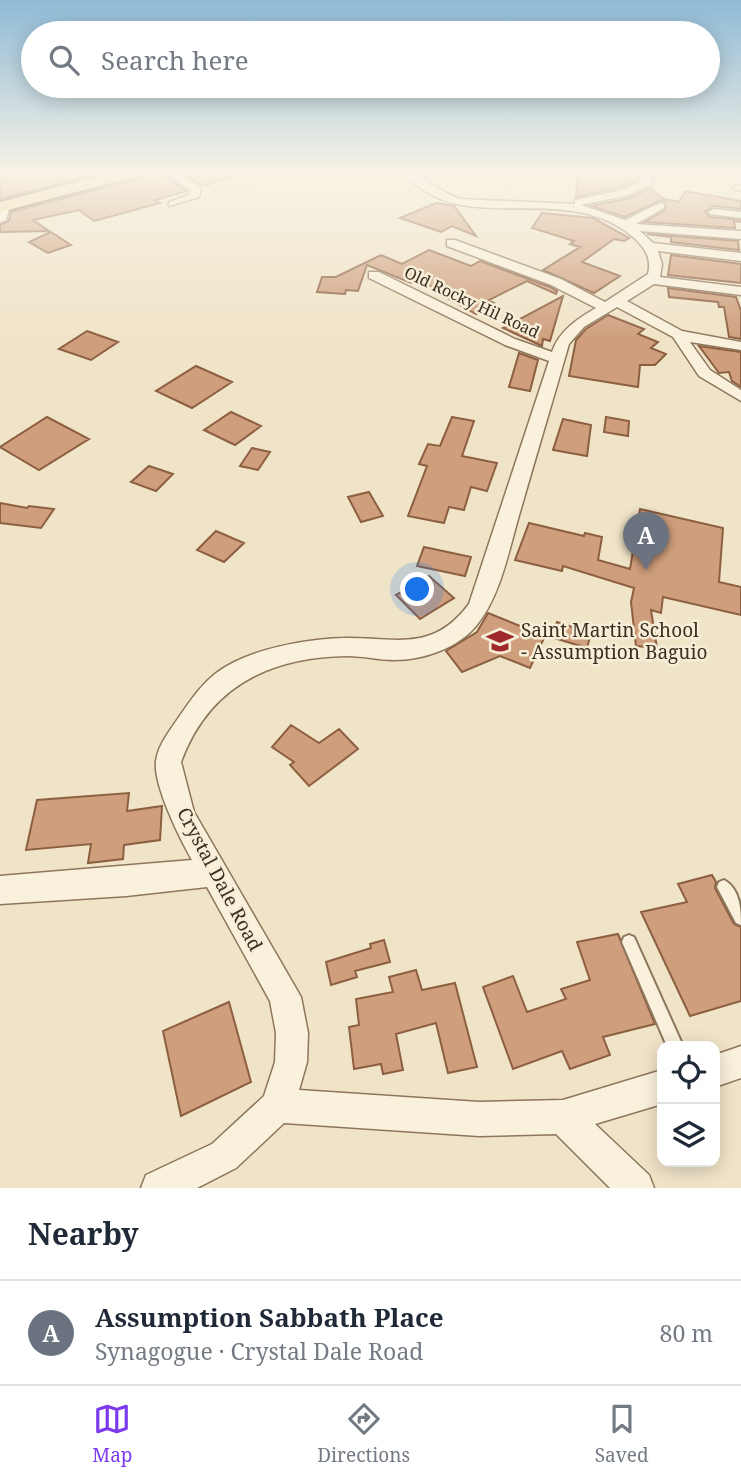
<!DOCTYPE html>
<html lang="en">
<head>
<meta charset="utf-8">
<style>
	:root { --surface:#fff; --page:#f6f6f7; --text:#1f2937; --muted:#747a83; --line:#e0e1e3; --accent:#7c3aed }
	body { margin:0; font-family:"Noto Serif",serif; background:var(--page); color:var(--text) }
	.controls { position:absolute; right:21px; bottom:21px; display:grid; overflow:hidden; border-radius:14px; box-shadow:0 4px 18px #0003 }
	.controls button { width:63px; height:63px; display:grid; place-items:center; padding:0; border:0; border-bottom:2px solid var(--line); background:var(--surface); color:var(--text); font:35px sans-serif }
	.you { position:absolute; left:418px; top:590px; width:24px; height:24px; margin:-18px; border:5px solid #fff; border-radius:50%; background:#1a73e8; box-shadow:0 0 0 10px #1a73e833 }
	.badge { display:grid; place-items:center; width:46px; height:46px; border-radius:50%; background:var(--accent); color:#fff; font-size:23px; font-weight:700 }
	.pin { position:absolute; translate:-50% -58px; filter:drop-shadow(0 2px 4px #0008) }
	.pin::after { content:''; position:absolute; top:37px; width:24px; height:21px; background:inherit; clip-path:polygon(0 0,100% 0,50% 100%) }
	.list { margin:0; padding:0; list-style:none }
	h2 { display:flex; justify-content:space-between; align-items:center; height:91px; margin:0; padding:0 28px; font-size:30px }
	h2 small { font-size:23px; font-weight:400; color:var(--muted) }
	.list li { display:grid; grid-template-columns:46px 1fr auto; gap:21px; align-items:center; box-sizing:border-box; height:105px; padding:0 28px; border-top:2px solid var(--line) }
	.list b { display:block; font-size:26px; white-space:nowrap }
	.list p { margin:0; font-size:23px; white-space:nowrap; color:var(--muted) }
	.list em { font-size:23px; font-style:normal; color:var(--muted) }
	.icon { flex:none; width:38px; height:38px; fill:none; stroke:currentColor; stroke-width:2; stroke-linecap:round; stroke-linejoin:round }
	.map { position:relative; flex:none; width:741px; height:1188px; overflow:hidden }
	.search { position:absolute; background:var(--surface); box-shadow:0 4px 18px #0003; left:21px; right:21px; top:21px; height:77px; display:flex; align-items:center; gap:18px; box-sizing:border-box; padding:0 24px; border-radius:38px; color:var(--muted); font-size:26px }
	.sheet { height:196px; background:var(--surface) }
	nav { display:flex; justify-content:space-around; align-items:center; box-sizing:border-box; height:98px; border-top:2px solid var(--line); background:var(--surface); font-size:19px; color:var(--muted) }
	nav a { display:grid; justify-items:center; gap:4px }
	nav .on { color:var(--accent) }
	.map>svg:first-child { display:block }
	.building { fill:#cf9f7d; stroke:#8d5f41; stroke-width:2 }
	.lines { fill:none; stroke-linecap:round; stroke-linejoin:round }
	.lane-casing { stroke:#8d765c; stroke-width:4 }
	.street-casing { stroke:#8d765c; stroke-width:3 }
	.primary-casing { stroke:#5b4430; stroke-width:4 }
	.lane { fill:#faf1dc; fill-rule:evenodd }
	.street { fill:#faf1dc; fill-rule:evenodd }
	.primary { fill:#f3d9a0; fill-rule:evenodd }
	.labels { text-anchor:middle; stroke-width:5; stroke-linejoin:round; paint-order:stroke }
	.far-street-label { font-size:16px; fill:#3d2e20; stroke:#f7eed8 }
	.poi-label { font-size:19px; fill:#3d2e20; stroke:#f7eed8; text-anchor:start }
	.street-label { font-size:19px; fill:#3d2e20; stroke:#f7eed8 }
</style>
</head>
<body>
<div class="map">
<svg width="741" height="1188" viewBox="0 0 741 1188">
	<rect width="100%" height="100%" fill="#f0e4c8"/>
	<!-- building -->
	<path class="building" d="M0 172H104L0 199V181L5 180Z
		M145 172H158L187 191 155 200 160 203 94 221 79 210 33 220 49 231 0 232V225L9 221 11 212 142 178Z
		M180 172H236L237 176 203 186Z
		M578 172 632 173 639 179 621 187 576 197Z
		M650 188 664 199 679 202 685 191 741 201V209L714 206 705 212 710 217 741 220V222L734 221 735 228 645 222 665 210 666 202 661 200 625 217 591 206 630 198Z
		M436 203 454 206 476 236 452 226 441 232 400 218Z
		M542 213 593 218 629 238 624 241 614 239 582 262 620 276 594 293 543 270 580 247 570 244 574 241 532 228Z
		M51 232 71 245 48 253 29 242Z
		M647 234 738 241 739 250 671 242V237Z
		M429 250 471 266 480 261 550 287 557 291 556 294 527 281 489 300 494 303 476 314 449 299 454 297 417 280 411 283 367 265 358 291 346 290 345 294 317 292 322 277H336L381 255 402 264Z
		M671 255 741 264V283L668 275Z
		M668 288 736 297 741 311V339L729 337 724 307H719L718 302 669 297Z
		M563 296 550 341 543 339 542 346 503 328Z
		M608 315 644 329 638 334 658 342 651 348 666 354 655 365H640L638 387 569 376 576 340 586 329Z
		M87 331 118 342 91 360 59 349Z
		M699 346 741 352V387L732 381 729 372 719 373Z
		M519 353 538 360 530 391 509 387Z
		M196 366 232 382 192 408 156 391Z
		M231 412 261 426 235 445 204 430Z
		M47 417 89 439 39 470 0 447Z
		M452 417 474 421 462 456 497 463 487 491 471 487 464 510 449 507 444 523 408 516 427 466 419 464 428 444 440 446Z
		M606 417 629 421 628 436 604 432Z
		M563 419 591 425 587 456 553 450Z
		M252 448 270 452 258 470 240 466Z
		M149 466 173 474 156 491 131 482Z
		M369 492 383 516 361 522 348 497Z
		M0 503 27 508 29 506 54 509 41 528 0 523Z
		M640 509 723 528 719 582 741 587V615L663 597 661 613 651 610 657 648 636 646 631 602 634 588 563 566 562 571 515 560 529 523 584 536 585 533 602 537 598 560 630 569Z
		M216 531 244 543 224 562 197 550Z
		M424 547 471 557 465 576 417 566Z
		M429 576 454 598 420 619 396 595Z
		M488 613 545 636 530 668 500 656 462 672 446 651 477 632Z
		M557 622 591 633 587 648 551 637Z
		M291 725 319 743 339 729 358 749 309 786 290 765 294 762 272 747Z
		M129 793 127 811 162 806 160 840 124 845 123 859 88 863 91 844 26 850 37 800Z
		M712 875 716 882 715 888 734 924 741 927V1001L690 1016 641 912 687 902 678 884Z
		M618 934 655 1024 603 1037 610 1055 570 1069 562 1051 513 1069 483 987 513 976 527 1012 566 999 561 989 590 980 577 942Z
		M384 940 390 962 355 971 357 977 331 985 326 962 371 948 370 944Z
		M416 970 422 990 455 983 477 1067 448 1073 436 1023 396 1034 403 1070 383 1074 381 1064 354 1069 349 1027 359 1025 356 999 393 992 389 977Z
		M229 1002 251 1082 181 1116 163 1031Z"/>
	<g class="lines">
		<defs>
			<path id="lane" d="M724 880C740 889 741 909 741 925L736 923 717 887 719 882Z
				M629 935 634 937 683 1046H667L622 942 624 937Z"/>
			<path id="street" d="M161 172H174L201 187 199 197 169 206V202L189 195 191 190Z
				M400 172C423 172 439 193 461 199L575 204V200L622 190 643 180V173L649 172 653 183 629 195 581 205 625 220 660 203 664 204V208L636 224 741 231V239L640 231 653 243 741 253V261L658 251 662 264 660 277 741 287V295L654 284 627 301 682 331 741 342V350L690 342 710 370 741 390V401L699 376 673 337 617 307 584 327 569 344C553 400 536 456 520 512 509 549 501 596 476 626 458 648 423 660 395 660 379 660 363 656 347 656 270 657 209 686 181 762L194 812 301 997 308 1033 307 1062 299 1090 479 1102 563 1100 662 1070V1104L595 1124 649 1175 654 1188H610L556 1134 479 1136 284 1123 236 1168 197 1188H141L146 1175 212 1144 264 1096 275 1062 276 1033 270 1001 207 887 126 896 0 904V876L192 860C180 839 153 785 156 761 158 744 172 728 181 714 191 700 201 685 215 674 246 649 310 638 348 638 398 638 433 652 469 604L549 361 505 345 369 278V272H379L515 339 552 352C559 331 577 319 596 308L551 285 447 246V240H455L561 279 605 302 648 274C652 258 645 248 633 237 583 195 520 215 461 205 440 202 416 187 400 172Z
				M741 185V191L733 188 734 186Z
				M4 203 10 206 6 220 0 223V204Z
				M714 209 741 212V218L710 214 708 212Z
				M741 1046V1078L715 1087V1055Z"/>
			<path id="primary" d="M115 172H143L141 175 0 212V202Z"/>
		</defs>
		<!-- lane casing -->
		<use href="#lane" class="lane-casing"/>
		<!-- street casing -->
		<use href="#street" class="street-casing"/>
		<!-- primary casing -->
		<use href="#primary" class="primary-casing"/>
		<!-- lane -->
		<use href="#lane" class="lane"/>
		<!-- street -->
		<use href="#street" class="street"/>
		<!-- primary -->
		<use href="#primary" class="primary"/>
	</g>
	<!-- sky -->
	<linearGradient id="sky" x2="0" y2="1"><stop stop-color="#8fbad6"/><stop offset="0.51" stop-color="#f8f3e6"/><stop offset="1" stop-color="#f8f3e6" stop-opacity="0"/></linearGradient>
	<rect width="741" height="339" fill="url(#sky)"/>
	<!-- icons -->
	<defs>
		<symbol id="school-bare" viewBox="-9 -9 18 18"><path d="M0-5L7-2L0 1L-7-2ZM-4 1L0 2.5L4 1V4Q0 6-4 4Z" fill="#9e2a2b" stroke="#f7eed8" stroke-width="2.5" paint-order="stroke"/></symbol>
	</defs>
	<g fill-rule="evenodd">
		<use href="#school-bare" x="481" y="622" width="38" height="38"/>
	</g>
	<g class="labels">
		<!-- far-street labels -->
		<g class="far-street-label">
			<text transform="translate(472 302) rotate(25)" y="6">Old Rocky Hil Road</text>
		</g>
		<!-- poi labels -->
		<g class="poi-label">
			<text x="521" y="637">Saint Martin School<tspan x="521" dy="22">- Assumption Baguio</tspan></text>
		</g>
		<!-- street labels -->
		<g class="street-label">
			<text transform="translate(220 879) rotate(62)" y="7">Crystal Dale Road</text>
		</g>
	</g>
</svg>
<div class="controls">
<button><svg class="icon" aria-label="locate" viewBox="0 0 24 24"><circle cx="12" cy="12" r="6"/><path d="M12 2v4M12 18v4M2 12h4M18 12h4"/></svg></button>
<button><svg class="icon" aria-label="layers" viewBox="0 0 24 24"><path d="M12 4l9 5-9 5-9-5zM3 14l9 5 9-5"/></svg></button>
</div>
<div class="you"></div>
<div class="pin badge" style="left:646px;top:570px;background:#6b7280">A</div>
<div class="search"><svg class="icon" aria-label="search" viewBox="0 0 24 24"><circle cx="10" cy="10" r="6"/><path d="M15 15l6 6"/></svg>Search here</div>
</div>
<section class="sheet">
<h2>Nearby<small></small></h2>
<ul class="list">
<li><span class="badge" style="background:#6b7280">A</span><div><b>Assumption Sabbath Place</b><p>Synagogue · Crystal Dale Road</p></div><em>80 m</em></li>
</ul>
</section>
<nav>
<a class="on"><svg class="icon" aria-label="map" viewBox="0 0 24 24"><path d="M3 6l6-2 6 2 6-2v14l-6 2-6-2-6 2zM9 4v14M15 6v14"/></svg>Map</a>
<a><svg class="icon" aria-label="directions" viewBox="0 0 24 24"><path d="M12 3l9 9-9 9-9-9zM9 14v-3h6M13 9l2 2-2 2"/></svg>Directions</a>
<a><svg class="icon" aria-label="saved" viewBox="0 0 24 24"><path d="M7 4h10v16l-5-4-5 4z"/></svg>Saved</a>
</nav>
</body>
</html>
